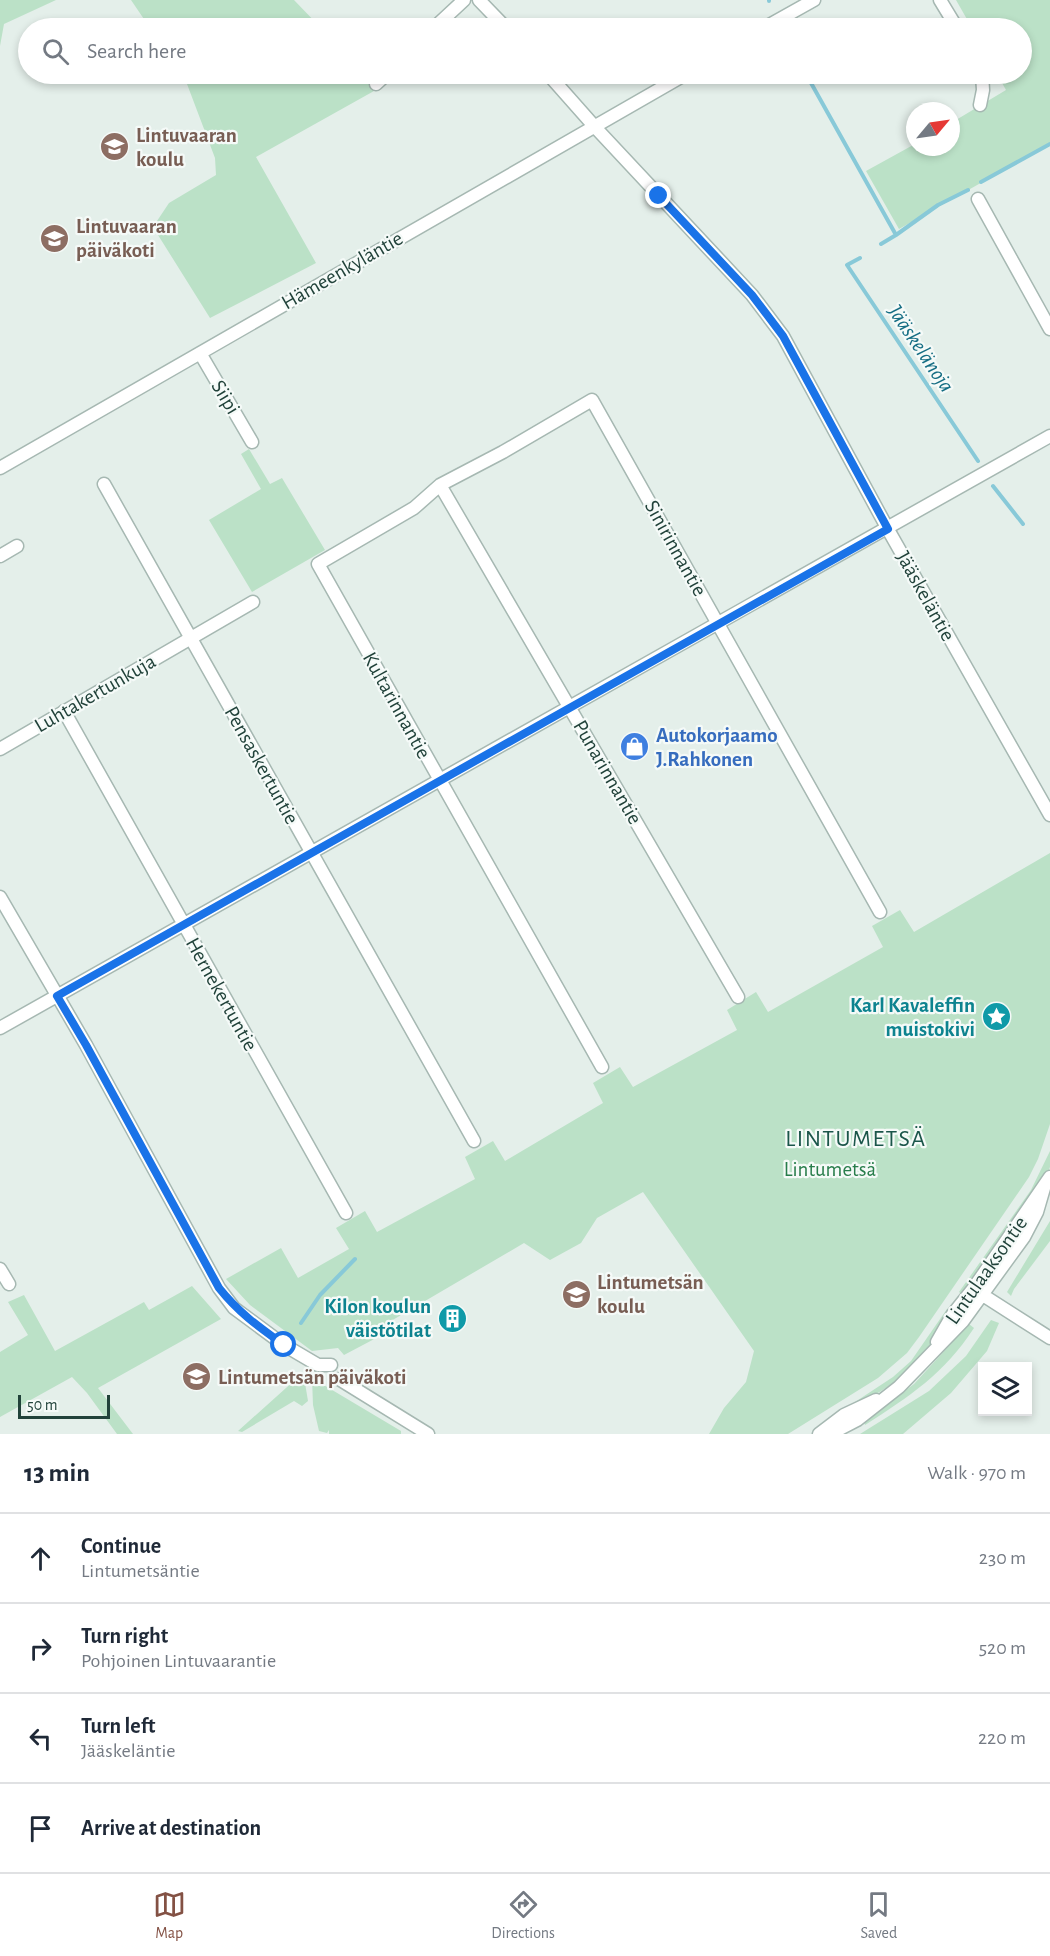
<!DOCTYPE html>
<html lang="en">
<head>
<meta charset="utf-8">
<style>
	:root { --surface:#fff; --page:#f6f6f7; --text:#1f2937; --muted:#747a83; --line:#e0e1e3; --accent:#835144 }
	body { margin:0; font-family:"Alegreya Sans",sans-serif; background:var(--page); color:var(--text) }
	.controls { position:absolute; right:18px; bottom:18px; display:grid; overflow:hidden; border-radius:0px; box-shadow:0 3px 9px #0003 }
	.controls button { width:54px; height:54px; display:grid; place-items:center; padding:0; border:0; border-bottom:2px solid var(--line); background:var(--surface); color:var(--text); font:30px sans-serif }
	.compass { position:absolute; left:906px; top:102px; width:54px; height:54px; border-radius:50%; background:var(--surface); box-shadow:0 3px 9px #0003; rotate:61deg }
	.scale { position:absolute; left:18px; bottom:15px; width:92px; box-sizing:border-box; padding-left:6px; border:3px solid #21423a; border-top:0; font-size:16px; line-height:21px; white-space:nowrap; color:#21423a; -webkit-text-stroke:4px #f5faf8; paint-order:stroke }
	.stop { position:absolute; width:18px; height:18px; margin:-14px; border:4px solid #1a73e8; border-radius:50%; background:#fff }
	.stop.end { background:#1a73e8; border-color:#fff; box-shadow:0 2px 6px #0008 }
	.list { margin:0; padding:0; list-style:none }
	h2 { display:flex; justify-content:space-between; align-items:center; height:78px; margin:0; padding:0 24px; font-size:26px }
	h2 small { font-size:20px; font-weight:400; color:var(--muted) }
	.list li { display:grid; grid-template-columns:39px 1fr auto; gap:18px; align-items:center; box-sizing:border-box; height:90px; padding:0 24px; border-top:2px solid var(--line) }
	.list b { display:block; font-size:22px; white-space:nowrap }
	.list p { margin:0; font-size:20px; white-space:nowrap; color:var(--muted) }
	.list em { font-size:20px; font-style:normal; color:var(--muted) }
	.icon { flex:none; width:33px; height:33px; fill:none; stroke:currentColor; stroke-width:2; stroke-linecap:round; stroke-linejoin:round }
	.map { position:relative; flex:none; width:1050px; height:1434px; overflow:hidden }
	.search { position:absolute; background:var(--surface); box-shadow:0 3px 9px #0003; left:18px; right:18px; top:18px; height:66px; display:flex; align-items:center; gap:15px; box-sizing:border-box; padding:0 21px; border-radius:33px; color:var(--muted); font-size:22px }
	.sheet { height:438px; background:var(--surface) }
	nav { display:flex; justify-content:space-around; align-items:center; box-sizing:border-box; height:84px; border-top:2px solid var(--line); background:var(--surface); font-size:16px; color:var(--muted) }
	nav a { display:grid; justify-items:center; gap:3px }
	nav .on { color:var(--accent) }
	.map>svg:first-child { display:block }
	.green { fill:#bbe1c7 }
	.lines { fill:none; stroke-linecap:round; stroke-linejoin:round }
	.stream { stroke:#88c9d8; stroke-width:4 }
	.minor-casing { stroke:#a6b8b2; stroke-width:15 }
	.minor { stroke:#fff; stroke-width:12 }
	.route { stroke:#1a73e8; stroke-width:8 }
	.labels { text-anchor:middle; stroke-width:4.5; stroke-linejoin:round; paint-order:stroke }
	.education-label { font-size:21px; font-weight:bold; fill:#785e54; stroke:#f5faf8; text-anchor:start }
	.street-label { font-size:21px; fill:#21423a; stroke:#f5faf8 }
	.shop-label { font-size:21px; font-weight:bold; fill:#366cbe; stroke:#f5faf8; text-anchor:start }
	.culture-label { font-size:21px; font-weight:bold; fill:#0d838f; stroke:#f5faf8; text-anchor:end }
	.park-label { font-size:21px; fill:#287d4b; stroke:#f5faf8 }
	.water-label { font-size:22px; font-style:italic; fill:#166e84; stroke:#f5faf8 }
	.quarter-label { font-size:24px; letter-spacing:1.5px; fill:#1b564a; stroke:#f5faf8 }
</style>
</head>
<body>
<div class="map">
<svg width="1050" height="1434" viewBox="0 0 1050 1434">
	<rect width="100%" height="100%" fill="#e4efea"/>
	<!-- green -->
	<path class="green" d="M0 0H56L4 24 0 46Z
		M131 0H294L321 28H150Z
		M956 0H1050V144L899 229 866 171 915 144V147H951V123L1006 90 997 74H1022V28H972Z
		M180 74H364L374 91 256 157 316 263 210 318 153 227 169 203 216 175 215 158 187 84Z
		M249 449 270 484 282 478 325 550 252 592 209 520 261 489 241 454Z
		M1050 853V1124L1038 1159 1029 1177 919 1337 907 1353 878 1378 788 1434H709L724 1408 746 1382 754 1351 643 1192 597 1218 581 1243 550 1260 524 1243 379 1328 380 1336 344 1355 338 1348 312 1351 250 1305 226 1279 281 1248 298 1278 349 1249 336 1228 365 1211 377 1232 475 1179 465 1157 493 1141 505 1161 603 1103 593 1083 620 1067 633 1087 737 1030 727 1010 756 992 768 1012 883 947 872 926 900 910 914 932Z
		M1050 1151V1167L1047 1176 963 1295 959 1292 1031 1190Z
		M1050 1221V1241L1014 1289 1011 1296 1007 1292Z
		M192 1286 221 1319 98 1388 133 1434H117L87 1393 72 1377 0 1417V1352L28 1335 8 1302 24 1295 55 1351 144 1302 149 1310Z
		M947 1309 952 1311C924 1360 904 1381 854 1406L852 1404 893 1377 911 1361Z
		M991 1320 999 1323 987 1351 951 1393 903 1434H860L929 1391 966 1356Z
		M969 1324 974 1328C944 1374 910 1396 865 1425L864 1422 914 1384Z
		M312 1378 401 1431V1434H329V1430L327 1433 319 1431 313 1405Z
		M296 1379 305 1383 308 1401 302 1406 294 1401 242 1432 238 1431Z"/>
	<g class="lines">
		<!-- stream -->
		<path class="stream" d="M769 0V1
			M806 74 896 235 881 244
			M981 182 1050 144
			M896 235 938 205 968 190
			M860 258 847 265 978 461
			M993 486 1023 524
			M301 1323 320 1295 355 1259"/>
		<defs>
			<path id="minor" d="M479 0 506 28
				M940 0 957 28
				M434 28 464 0
				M764 28 814 0
				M548 74 594 126 752 295 783 336 890 533 1050 815
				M376 84 387 74
				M980 105 983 90 982 74
				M978 199 1050 329
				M200 353 252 442
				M0 468 686 74
				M104 484 474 1141
				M440 485 738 997
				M0 556 17 546
				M64 711 346 1213
				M0 749 253 602
				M0 897 86 1045 219 1288 234 1308 284 1345 318 1365H331
				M0 1028 1050 436
				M602 1067 318 564 414 508 440 485 503 452 592 400 880 912
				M0 1269 9 1284
				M978 1292 1050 1338
				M937 1342 953 1314 973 1289 1050 1177
				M339 1379 428 1434
				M819 1434 844 1415 876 1400
				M830 1434 857 1420 899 1387 963 1321 1024 1237 1037 1212 1044 1188"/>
		</defs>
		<!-- minor casing -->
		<use href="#minor" class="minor-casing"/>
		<!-- minor -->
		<use href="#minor" class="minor"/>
	</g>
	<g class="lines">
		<!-- route -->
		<path class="route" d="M284 1345C259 1327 239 1313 219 1288L86 1045 57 996 888 529 783 336 752 295 659 196"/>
	</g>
	<!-- icons -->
	<defs>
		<symbol id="school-disc" viewBox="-11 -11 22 22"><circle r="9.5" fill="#8d6e63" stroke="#f5faf8"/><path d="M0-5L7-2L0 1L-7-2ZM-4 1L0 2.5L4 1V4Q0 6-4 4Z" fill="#fff"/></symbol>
		<symbol id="shop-disc" viewBox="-11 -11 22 22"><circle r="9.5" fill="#3f7fe0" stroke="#f5faf8"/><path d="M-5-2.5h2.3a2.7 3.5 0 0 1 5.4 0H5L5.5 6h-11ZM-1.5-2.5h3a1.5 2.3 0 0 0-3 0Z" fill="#fff"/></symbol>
		<symbol id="sight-disc" viewBox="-11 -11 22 22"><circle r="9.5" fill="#0f9aa8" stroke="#f5faf8"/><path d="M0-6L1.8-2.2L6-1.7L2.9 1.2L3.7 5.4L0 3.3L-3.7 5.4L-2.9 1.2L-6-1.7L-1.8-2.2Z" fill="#fff"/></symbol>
		<symbol id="building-disc" viewBox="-11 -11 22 22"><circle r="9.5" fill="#0f9aa8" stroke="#f5faf8"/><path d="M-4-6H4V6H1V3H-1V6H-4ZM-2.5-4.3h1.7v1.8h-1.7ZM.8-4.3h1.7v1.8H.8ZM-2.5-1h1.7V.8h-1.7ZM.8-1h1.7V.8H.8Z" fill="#fff"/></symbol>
	</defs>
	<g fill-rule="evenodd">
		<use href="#school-disc" x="98" y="130" width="33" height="33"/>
		<use href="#school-disc" x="38" y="222" width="33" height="33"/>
		<use href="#shop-disc" x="618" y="730" width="33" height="33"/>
		<use href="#sight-disc" x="980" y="1000" width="33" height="33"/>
		<use href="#school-disc" x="560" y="1278" width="33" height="33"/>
		<use href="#building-disc" x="436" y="1302" width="33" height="33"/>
		<use href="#school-disc" x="180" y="1360" width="33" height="33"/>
	</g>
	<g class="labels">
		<!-- education labels -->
		<g class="education-label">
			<text x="136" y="142">Lintuvaaran<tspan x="136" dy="24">koulu</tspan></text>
			<text x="76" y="233">Lintuvaaran<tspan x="76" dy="24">päiväkoti</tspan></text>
			<text x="597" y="1289">Lintumetsän<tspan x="597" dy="24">koulu</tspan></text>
			<text x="218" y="1384">Lintumetsän päiväkoti</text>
		</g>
		<!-- street labels -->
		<g class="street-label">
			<text transform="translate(342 270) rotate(-30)" y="7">Hämeenkyläntie</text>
			<text transform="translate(226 397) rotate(59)" y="7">Siipi</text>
			<text transform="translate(676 548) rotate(61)" y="7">Sinirinnantie</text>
			<text transform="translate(926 596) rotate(61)" y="7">Jääskeläntie</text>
			<text transform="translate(95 693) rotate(-30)" y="7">Luhtakertunkuja</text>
			<text transform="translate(397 705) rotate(61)" y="7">Kultarinnantie</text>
			<text transform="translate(262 765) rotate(61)" y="7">Pensaskertuntie</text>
			<text transform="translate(608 772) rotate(60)" y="7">Punarinnantie</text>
			<text transform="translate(222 994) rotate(61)" y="7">Hernekertuntie</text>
			<text transform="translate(986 1270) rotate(-55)" y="7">Lintulaaksontie</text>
		</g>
		<!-- shop labels -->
		<g class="shop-label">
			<text x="656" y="742">Autokorjaamo<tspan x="656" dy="24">J.Rahkonen</tspan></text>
		</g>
		<!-- culture labels -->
		<g class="culture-label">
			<text x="975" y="1012">Karl Kavaleffin<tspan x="975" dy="24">muistokivi</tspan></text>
			<text x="431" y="1313">Kilon koulun<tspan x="431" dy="24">väistötilat</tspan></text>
		</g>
		<!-- park labels -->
		<g class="park-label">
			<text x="830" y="1176">Lintumetsä</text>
		</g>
		<!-- water labels -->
		<g class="water-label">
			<text transform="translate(922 348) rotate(56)" y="8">Jääskelänoja</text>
		</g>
		<!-- quarter labels -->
		<g class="quarter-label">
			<text x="856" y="1146">LINTUMETSÄ</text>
		</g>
	</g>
</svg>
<div class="controls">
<button><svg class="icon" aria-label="layers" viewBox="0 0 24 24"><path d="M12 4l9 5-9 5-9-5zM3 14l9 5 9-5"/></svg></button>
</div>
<svg class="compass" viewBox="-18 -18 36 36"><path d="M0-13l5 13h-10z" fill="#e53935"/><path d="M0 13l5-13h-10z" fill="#747a83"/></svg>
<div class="scale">50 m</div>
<div class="stop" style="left:284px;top:1345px"></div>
<div class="stop end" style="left:659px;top:196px"></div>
<div class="search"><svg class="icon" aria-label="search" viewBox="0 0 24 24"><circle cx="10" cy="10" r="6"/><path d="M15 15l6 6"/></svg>Search here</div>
</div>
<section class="sheet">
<h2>13 min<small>Walk · 970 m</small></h2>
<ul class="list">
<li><svg class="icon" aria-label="ahead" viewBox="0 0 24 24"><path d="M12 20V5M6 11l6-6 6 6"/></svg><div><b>Continue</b><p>Lintumetsäntie</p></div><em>230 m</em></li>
<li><svg class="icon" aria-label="right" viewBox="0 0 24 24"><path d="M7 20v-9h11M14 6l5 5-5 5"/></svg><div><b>Turn right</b><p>Pohjoinen Lintuvaarantie</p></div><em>520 m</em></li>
<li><svg class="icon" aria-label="left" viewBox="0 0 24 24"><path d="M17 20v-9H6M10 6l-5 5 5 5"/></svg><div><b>Turn left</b><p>Jääskeläntie</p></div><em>220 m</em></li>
<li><svg class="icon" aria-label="arrive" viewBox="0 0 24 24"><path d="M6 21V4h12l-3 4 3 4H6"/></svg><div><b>Arrive at destination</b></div></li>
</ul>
</section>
<nav>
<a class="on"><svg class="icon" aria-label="map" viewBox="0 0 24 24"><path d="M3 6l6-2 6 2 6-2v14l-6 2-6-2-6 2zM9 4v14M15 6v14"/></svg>Map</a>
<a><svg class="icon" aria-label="directions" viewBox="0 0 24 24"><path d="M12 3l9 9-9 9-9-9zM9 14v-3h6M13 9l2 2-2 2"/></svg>Directions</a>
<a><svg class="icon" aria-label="saved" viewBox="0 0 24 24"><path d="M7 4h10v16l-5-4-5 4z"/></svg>Saved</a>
</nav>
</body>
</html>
